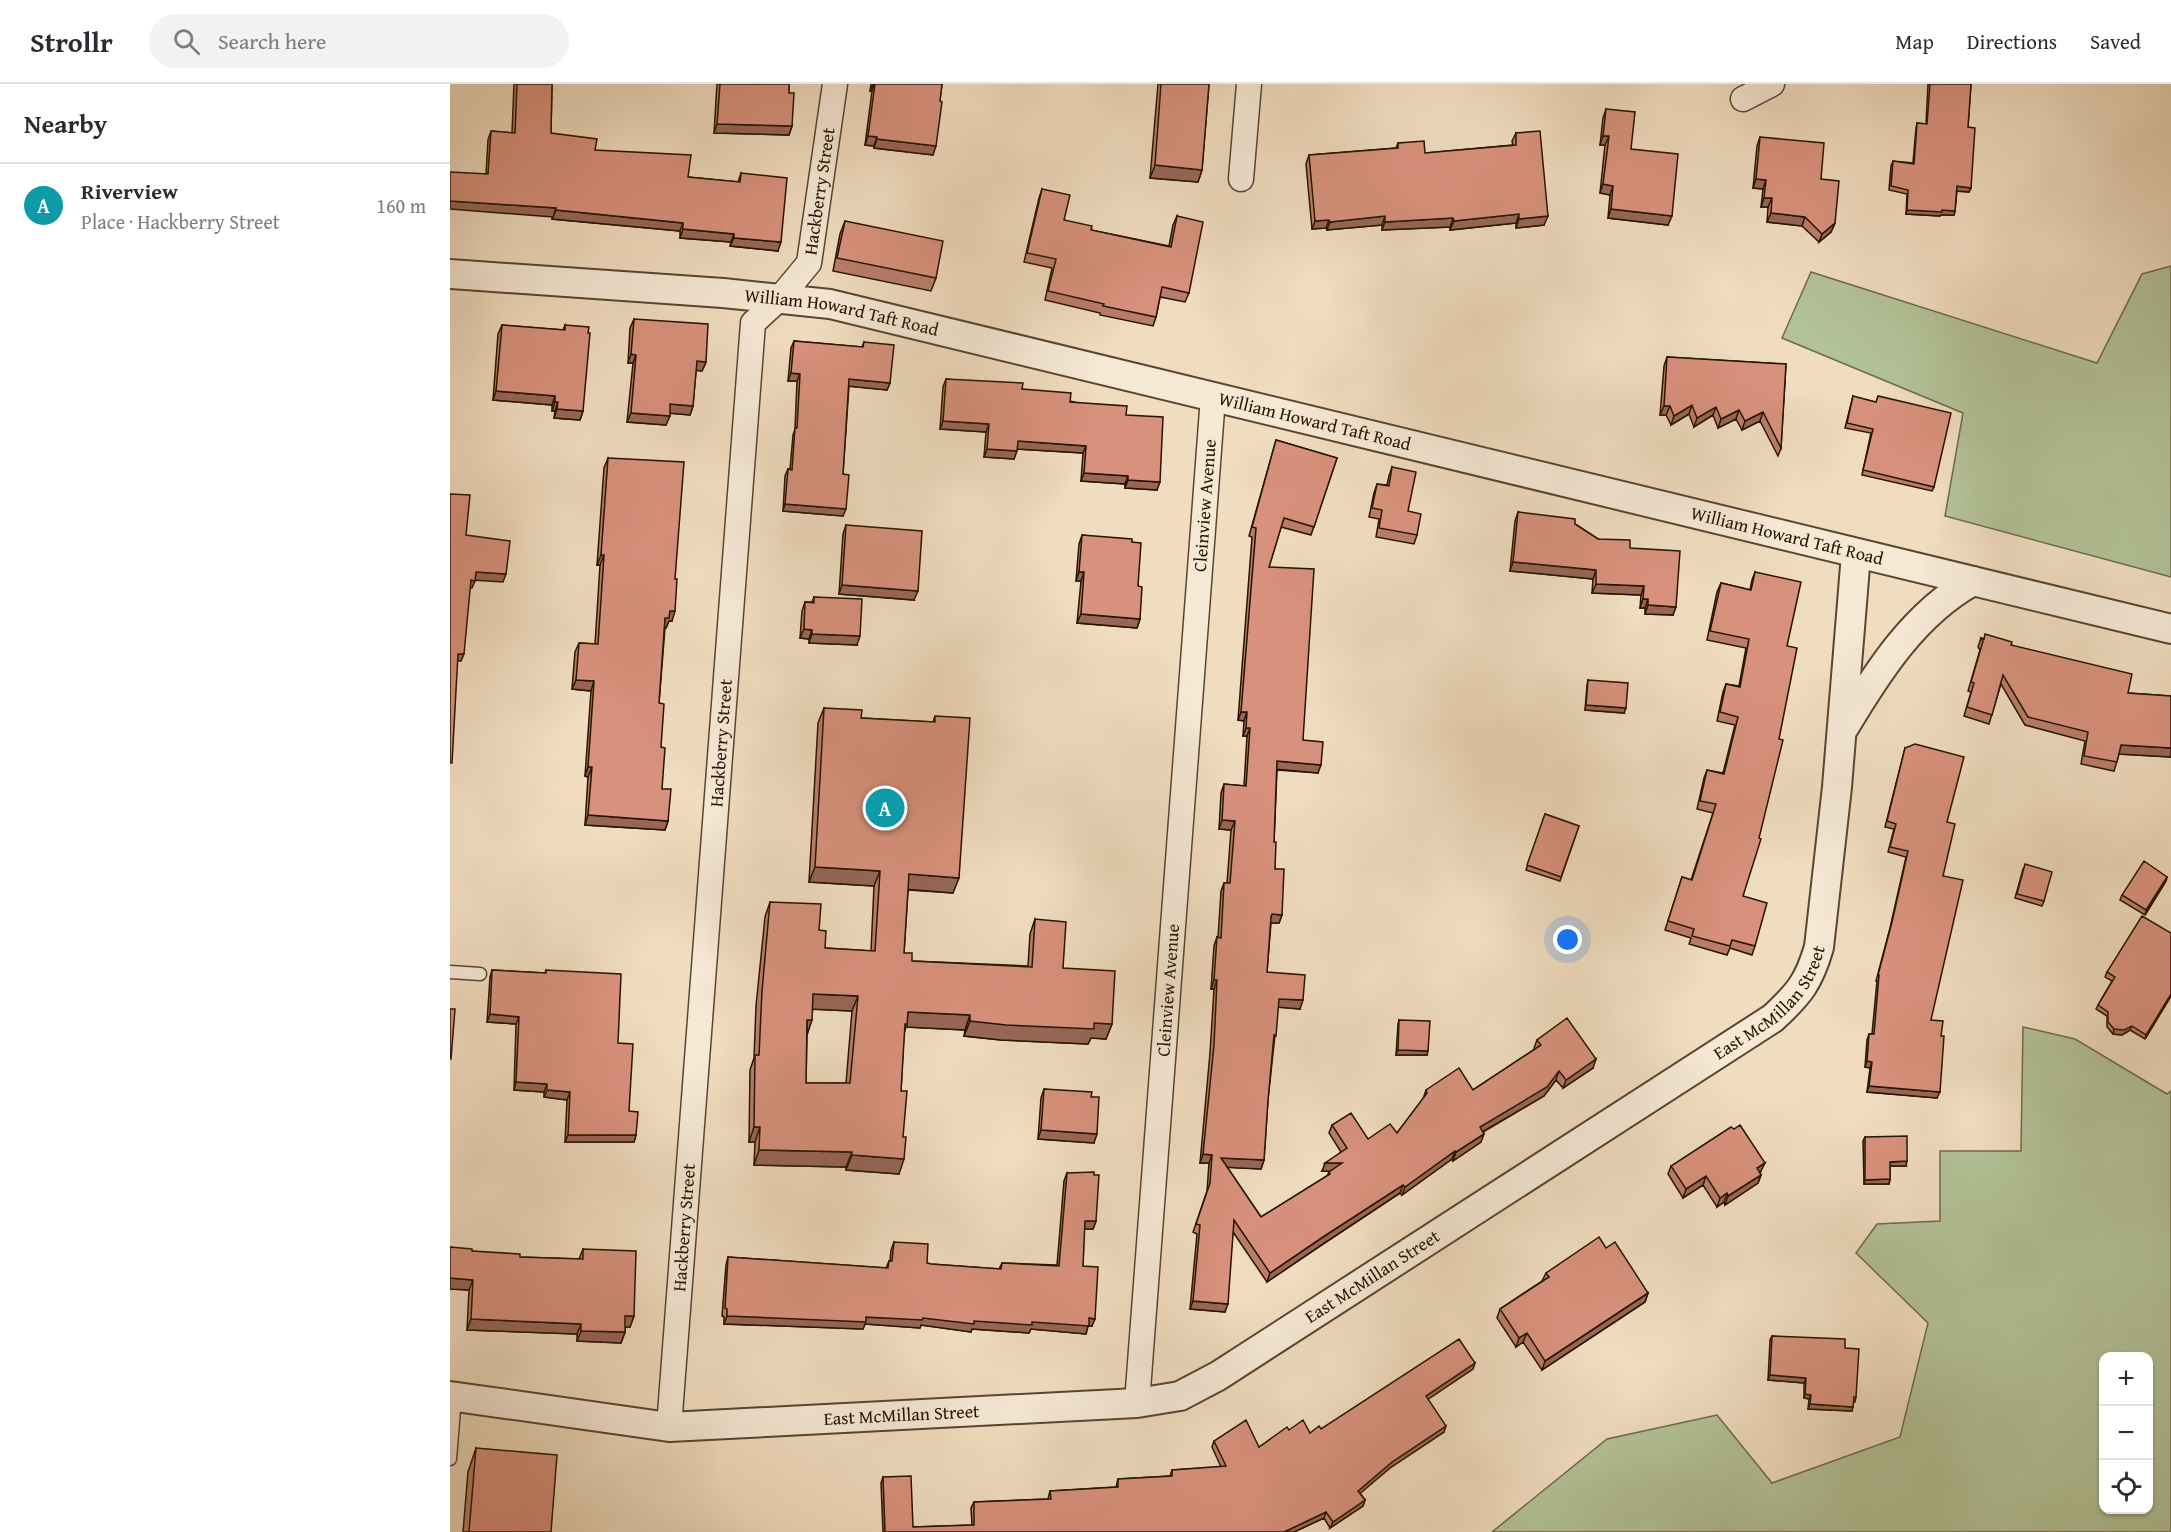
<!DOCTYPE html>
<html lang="en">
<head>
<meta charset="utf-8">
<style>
	:root { --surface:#fff; --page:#f2f2f3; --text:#2b2b33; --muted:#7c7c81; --line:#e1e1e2; --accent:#8f2418 }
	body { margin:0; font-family:"Gentium Book Plus",serif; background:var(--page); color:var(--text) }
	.controls { position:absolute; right:18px; bottom:18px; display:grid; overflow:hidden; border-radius:12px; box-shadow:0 2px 4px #0004 }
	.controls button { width:54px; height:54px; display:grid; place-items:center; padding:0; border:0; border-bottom:2px solid var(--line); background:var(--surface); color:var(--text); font:30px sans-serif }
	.you { position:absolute; left:1118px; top:856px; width:21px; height:21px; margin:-15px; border:4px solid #fff; border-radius:50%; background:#1a73e8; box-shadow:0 0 0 9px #1a73e833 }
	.badge { display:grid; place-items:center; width:39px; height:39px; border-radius:50%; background:var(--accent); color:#fff; font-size:20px; font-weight:700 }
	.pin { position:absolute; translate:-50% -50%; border:3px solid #fff; box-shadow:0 2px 6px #0006 }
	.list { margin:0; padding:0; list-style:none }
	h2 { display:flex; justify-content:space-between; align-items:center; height:78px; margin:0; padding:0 24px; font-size:26px }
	h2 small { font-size:20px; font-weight:400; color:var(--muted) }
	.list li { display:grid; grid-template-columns:39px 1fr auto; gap:18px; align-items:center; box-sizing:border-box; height:84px; padding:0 24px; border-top:2px solid var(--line) }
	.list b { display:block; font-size:22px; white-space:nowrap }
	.list p { margin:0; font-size:20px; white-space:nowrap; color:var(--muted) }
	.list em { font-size:20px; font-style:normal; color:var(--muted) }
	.icon { flex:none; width:33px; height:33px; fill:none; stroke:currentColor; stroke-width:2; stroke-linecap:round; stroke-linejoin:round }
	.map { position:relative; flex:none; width:1721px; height:1448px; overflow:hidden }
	header { display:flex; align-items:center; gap:36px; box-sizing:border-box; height:84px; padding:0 30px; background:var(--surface); border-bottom:2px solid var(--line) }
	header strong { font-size:28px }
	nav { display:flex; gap:33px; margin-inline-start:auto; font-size:21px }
	.search { width:420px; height:54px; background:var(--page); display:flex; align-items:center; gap:15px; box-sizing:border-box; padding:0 21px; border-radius:33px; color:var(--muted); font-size:22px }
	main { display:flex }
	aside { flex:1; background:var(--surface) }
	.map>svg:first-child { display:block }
	.green { fill:#b3c297; stroke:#6c6b4c; stroke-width:1.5; fill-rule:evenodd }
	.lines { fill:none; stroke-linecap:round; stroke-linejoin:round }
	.service-casing { stroke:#584630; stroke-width:15 }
	.minor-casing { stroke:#584630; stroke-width:27 }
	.tertiary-casing { stroke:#584630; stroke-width:32 }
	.service { stroke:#f5e8d5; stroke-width:12 }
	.minor { stroke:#f5e8d5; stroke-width:24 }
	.tertiary { stroke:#f5e8d5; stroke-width:28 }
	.wall { fill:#ba7d6c; stroke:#261400; stroke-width:1.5; fill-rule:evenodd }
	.shaded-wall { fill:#976658; stroke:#261400; stroke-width:1.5 }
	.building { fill:#d8917d; stroke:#261400; stroke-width:1.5; fill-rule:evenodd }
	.labels { text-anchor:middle; stroke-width:6; stroke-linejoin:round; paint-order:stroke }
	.street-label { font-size:18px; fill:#261400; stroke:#f5e8d5 }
</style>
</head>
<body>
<header>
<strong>Strollr</strong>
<div class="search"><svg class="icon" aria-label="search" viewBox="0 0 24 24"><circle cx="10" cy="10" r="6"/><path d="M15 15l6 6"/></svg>Search here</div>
<nav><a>Map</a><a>Directions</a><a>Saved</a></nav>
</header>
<main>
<aside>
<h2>Nearby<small></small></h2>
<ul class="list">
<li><span class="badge" style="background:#0f9aa8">A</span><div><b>Riverview</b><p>Place · Hackberry Street</p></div><em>160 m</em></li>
</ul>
</aside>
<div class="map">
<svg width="1721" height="1448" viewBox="0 0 1721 1448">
	<rect width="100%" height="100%" fill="#f0dcbf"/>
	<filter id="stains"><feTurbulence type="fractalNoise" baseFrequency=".00333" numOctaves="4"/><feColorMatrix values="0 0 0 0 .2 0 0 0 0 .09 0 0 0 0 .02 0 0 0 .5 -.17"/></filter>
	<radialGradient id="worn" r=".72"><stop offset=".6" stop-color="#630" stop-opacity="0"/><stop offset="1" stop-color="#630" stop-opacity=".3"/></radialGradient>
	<!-- green -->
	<path class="green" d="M1721 182V493L1495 432 1513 329 1332 254 1361 188 1647 279 1692 190Z
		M1573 943 1625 955 1717 1010 1721 1007V1448H1042L1157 1355 1267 1331 1322 1399 1450 1353 1478 1239 1406 1169 1427 1140 1490 1137V1067H1571ZM1698 1272V1426H1654V1272Z"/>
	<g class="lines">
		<defs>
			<path id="service" d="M0 888 30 890
				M0 1375 5 1313"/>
			<g id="minor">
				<path d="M1293 15 1322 0"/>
				<path d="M791 95 799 0"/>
				<path id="s1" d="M687 1319 763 313"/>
				<path id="s2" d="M219 1343 303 239 330 214 359 179 385 0"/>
			</g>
			<g id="tertiary">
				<path id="s3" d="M0 190 273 209 380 220 1721 545"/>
				<path d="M1395 642C1428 587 1465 529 1523 497"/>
				<path id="s4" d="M0 1312 219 1343 687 1319 730 1312 768 1292 1323 934C1349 910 1359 898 1369 863L1387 703 1406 470"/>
			</g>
		</defs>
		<!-- service casing -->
		<use href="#service" class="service-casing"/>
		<!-- minor casing -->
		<use href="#minor" class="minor-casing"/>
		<!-- tertiary casing -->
		<use href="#tertiary" class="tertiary-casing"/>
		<!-- service -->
		<use href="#service" class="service"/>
		<!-- minor -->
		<use href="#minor" class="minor"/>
		<!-- tertiary -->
		<use href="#tertiary" class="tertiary"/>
	</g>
	<!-- wall -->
	<path class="wall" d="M64 0H102L101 49 145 66 238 93 288 98 291 89 328 167 280 162 281 158 230 154V147L102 135 103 133 36 90 38 56 41 47 62 49Z
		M267 0H339V9L342 42 339 51 264 49Z
		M421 0H492L483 71 424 64V62L415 61 422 7H420Z
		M708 0H759L752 86 748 98 700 94Z
		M1478 0H1521L1518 43 1521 104 1519 108 1507 107 1505 127 1504 131H1491L1490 132 1456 130 1457 110 1439 106 1441 82 1443 77 1463 79 1466 44 1467 39 1476 40Z
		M1156 25 1181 65 1218 141 1158 134 1160 111 1150 109 1155 61H1150L1153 34Z
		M1066 49 1094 141 1066 144V139L1000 146V143L932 146V141L877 146 876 144 862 145 856 80 859 71 946 64 948 59 975 69 1063 61 1062 57Z
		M1310 53 1371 95 1385 139 1381 148 1369 158 1352 142 1317 138 1318 123H1311L1313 105 1303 104 1307 62Z
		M592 105 614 136 641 146 719 162 723 141 727 132 739 209 735 218 710 213 706 233 703 242 650 231V229L595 216 602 184 574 178 589 114Z
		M395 137 486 194 481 207 383 187 390 150Z
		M184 235 256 278 252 287 246 286 243 322 240 331 220 329 216 341 177 338 183 279H178L180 244Z
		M52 241 113 246 115 241 133 327 130 336 104 334 105 327H102V321L43 316 48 250Z
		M344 257 412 263 414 258 440 299 437 306 399 302 393 390V432L333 427 335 392 338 385H340L343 351 345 345 347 297H338L341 264Z
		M1217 273 1336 280 1331 364 1328 372 1310 337 1292 346 1286 335 1268 344 1263 331 1244 343 1239 330 1221 341 1216 331H1210L1214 282Z
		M496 295 572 305 676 331 707 406 675 404V400L631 397 633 369 567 365 564 375 534 373 536 348 490 345 493 303Z
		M1403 312 1484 403 1482 407 1412 391 1421 349 1395 344Z
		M826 356 887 374 861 451 831 443 819 483 853 656 868 689 827 686 824 758 825 785 832 831 829 839H821L817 888 850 925 828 923 818 1016 814 1076 811 1085 777 1083 811 1133 877 1092 879 1088 880 1087H872L891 1068 879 1049 882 1041 918 1055 947 1049 973 1015 976 1006H1023L1085 965 1084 964 1087 956 1143 984 1113 1004 1106 996 1094 1012 1033 1048 1031 1058 1003 1077 1002 1075 952 1111 950 1109 870 1162 817 1198 783 1148 775 1228 740 1225 747 1150 743 1148 757 1107 759 1079H750L760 969 764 905H761L764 862 767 853 768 854 771 807 774 799H777L781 746 769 745 771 709 774 700 794 702 797 652H793L794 637 788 636 802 453 799 452Z
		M158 374 222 537H219L216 544H215L209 619 212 705 218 737 215 746 135 741 138 693 135 692 141 607 122 605 125 568 129 559 145 560 150 481H147L154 384Z
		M942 383 967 451 964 460 926 453 929 435 919 433 924 409 927 400 937 401 939 392Z
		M1068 428 1125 440 1148 455 1180 464 1223 531 1195 530V524H1190L1191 511 1142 509 1143 495 1060 487 1065 437Z
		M396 441 464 516 389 510 393 450Z
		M632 451 682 458 688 502 690 535 687 544 627 539 631 497H626L629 460Z
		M1305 488 1337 562 1293 812 1305 862 1302 871 1280 864 1277 871 1239 860 1241 854 1215 846 1232 793 1241 796 1263 729 1247 725 1254 694 1257 686 1273 689 1285 641 1267 637 1273 608 1276 600 1289 602 1296 564 1257 556 1267 508 1271 499 1300 506 1302 496Z
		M364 513 407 561 359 559V555L350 554 352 527 355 518H362Z
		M1531 554 1561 561 1678 609 1721 612V673L1669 670 1664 687 1631 680 1635 657 1575 641 1551 600 1539 640 1514 632 1521 608 1518 607 1530 566 1528 563Z
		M1138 596 1174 629 1135 626 1137 601Z
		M374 624 411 634 483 638 485 632 503 809 458 806 454 869 462 877 578 882 580 850 585 835 613 884 662 940 656 955 641 954 638 960 551 956 514 952 515 946 456 943 454 948 451 1007 449 1090 396 1086V1083L304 1081 305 1058H299L300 986 304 974 306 922 315 833 320 818 369 846 375 864 421 867 424 802 359 798 368 639ZM363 925 402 927 396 999H356L357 951Z
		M1455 664 1497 738 1481 936 1487 1014 1417 1008 1420 984 1415 983 1417 956 1419 950H1422L1427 897H1426L1440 844 1456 773 1438 768 1444 745 1435 743Z
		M1095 730 1129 742 1110 797 1076 786Z
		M1573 785 1594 817 1592 822 1565 814Z
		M1717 793 1716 797 1695 831 1670 816 1672 811Z
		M42 886 95 889 96 886 168 959 179 1027 186 1051 184 1058H115L117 1016 94 1013V1008L64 1006 66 940 37 938 40 893Z
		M1657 888 1721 912 1695 955 1680 946 1672 951 1663 950 1657 943V932L1646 925 1648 921 1662 897 1655 893Z
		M949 936 977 971H946L948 940Z
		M594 1005 641 1013 644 1059 588 1055 591 1014Z
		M1415 1053 1456 1082H1440V1095L1439 1100H1414L1413 1057Z
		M1221 1082 1311 1087 1310 1089 1311 1091 1308 1099 1275 1121 1274 1118 1267 1123 1253 1101 1233 1114 1218 1090Z
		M617 1089 646 1137 643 1145H634L633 1182 642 1242H638L636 1250 581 1245 579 1249 522 1245 521 1248 471 1241 470 1244 415 1240 413 1245 274 1240V1233L272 1232 276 1181 278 1173 436 1184 439 1177H440L441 1166 444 1158 477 1179 481 1180 549 1185 552 1179 607 1181 614 1097Z
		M0 1163 22 1167 70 1173 129 1175 133 1165 184 1232 180 1243H175V1248L171 1259 127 1257V1250L17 1246 19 1206 0 1205Z
		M1156 1164 1198 1209 1195 1218 1092 1286 1073 1258 1066 1263 1047 1234 1050 1225 1092 1197 1096 1189Z
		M1322 1252 1395 1264 1406 1313 1405 1318H1403L1402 1327 1358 1325 1359 1315 1354 1314V1299L1318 1296 1320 1256Z
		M1023 1285 978 1315 994 1348 940 1384 910 1409 915 1416 913 1422 880 1444 874 1434 844 1448H433L431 1399 433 1393 463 1443 522 1441 521 1424 524 1418 598 1415 600 1407 666 1403 668 1395 720 1392 722 1386 771 1383 762 1363 764 1357 809 1363 839 1346 860 1349 871 1345Z
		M26 1364 101 1448H13L18 1388Z"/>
	<!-- shaded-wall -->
	<path class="shaded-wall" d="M423 0H424L422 7H420Z
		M267 40 342 42 339 51 264 49Z
		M418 52 427 53 424 62 415 61Z
		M1153 52H1159L1155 61H1150Z
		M427 55 486 62 483 71 424 64Z
		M705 81 752 86 748 98 700 94Z
		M1306 95 1316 96 1313 105 1303 104Z
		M1153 100 1163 102 1160 111 1150 109Z
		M1507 102 1521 104 1519 108 1505 107Z
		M1314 114H1322L1318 123H1311Z
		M0 117 106 124 103 133 0 125Z
		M1161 125 1222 132 1218 141 1158 134Z
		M106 126 233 139 230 147 102 135Z
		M1457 126H1492L1505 127 1504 131H1491L1490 132 1456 130Z
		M1321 129 1355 133 1352 142 1317 138Z
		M1069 130 1066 139 1000 146 1004 137Z
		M935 132 932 141 877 146 880 138Z
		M1098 132 1094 141 1066 144 1069 135Z
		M1003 134 1000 143 932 146 935 138Z
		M879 136 876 144 862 145 865 137Z
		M1385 139 1381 148 1369 158 1372 150Z
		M233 145 284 150 281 158 230 154Z
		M284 154 331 158 328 167 280 162Z
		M181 270 186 271 183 279H178Z
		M247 277 256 278 252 287 243 286Z
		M341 289 350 290 347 297H338Z
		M399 295 440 299 437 306 397 302Z
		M46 307 105 312 102 321 43 316Z
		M105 318H108L105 327H102Z
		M220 320 243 322 240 331 217 329Z
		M1242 321 1239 330 1221 341 1224 332Z
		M1214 322H1220L1216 331H1210Z
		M1266 323 1263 331 1244 343 1247 334Z
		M107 325 133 327 130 336 104 334Z
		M1289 326 1286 335 1268 344 1271 335Z
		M1313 328 1310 337 1292 346 1295 337Z
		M181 329 220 332 216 341 177 338Z
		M493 337 539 340 536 348 490 345Z
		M568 357 636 362 633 369 565 365Z
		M537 365 567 367 564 375 534 373Z
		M634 389 678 392 675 400 631 397Z
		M678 396 710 398 707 406 675 404Z
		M335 420 396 425 393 432 333 427Z
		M151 471H154L150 481H147Z
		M1063 478 1146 486 1143 495 1060 487Z
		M26 488 56 490 53 498 23 496Z
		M629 488H634L631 497H626Z
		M21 496 25 497 22 504H18Z
		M1146 500 1194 502 1191 511 1142 509Z
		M392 501 468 507 464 516 389 510Z
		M1193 515H1198L1195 524H1190Z
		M1198 521 1226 523 1223 531 1195 530Z
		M220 527H225L222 537H219L216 544H212L215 534Z
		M631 530 690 535 687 544 627 539Z
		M354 545 362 546 359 555 350 554Z
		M362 550 410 552 407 561 359 559Z
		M8 570H14L11 577H5Z
		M126 596 144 597 141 607 122 605Z
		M1136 621 1176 624 1174 629 1135 626Z
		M791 628H797L794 637 788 636Z
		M796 644H800L797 652H793Z
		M1671 661 1721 664V673L1668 670Z
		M827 677 871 681 868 689 824 685Z
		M138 683H142L138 693 135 692Z
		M138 731 218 737 215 746 135 741Z
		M772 736 785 737 781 746 769 745Z
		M365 783 430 787 424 802 359 798Z
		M459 790 509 794 503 809 454 805Z
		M1717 793 1716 797 1695 831 1696 826Z
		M822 830 832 831 829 839H819Z
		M764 896H767L764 905H761Z
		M363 910 408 912 402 927 358 925Z
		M1721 910V912L1695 955 1696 951Z
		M829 915 853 916 850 925 826 923Z
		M458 928 520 931 515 946 456 943 452 956Z
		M40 930 69 933 66 940 37 938Z
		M357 936H362L357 951Z
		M520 937 644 939 662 940 656 955 641 954 638 960 551 956 514 952Z
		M1682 942 1680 946 1672 951 1663 950 1664 945Z
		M948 966 978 967 977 971H946Z
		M1146 975 1143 984 1113 1004 1116 996Z
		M1417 977 1422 978 1420 984 1415 983Z
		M1109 987 1106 996 1094 1012 1027 1051 1030 1043Z
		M66 998 97 1000 94 1008 64 1006Z
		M1419 1002 1490 1008 1487 1014 1417 1008Z
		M97 1006 120 1008 117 1016 94 1013Z
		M304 1043H310L305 1058H299Z
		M591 1046 647 1050 644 1059 588 1055Z
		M1034 1050 1031 1058 1003 1077 1006 1068Z
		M118 1051H186L184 1058H115Z
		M309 1066 402 1068 396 1083 304 1081Z
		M1005 1067 1002 1075 952 1111 955 1103Z
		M753 1070 762 1071 759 1079H750Z
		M402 1071 454 1075 449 1090 396 1086Z
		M771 1074 814 1076 811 1085 768 1083Z
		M1457 1077 1456 1082H1438L1440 1078Z
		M875 1079H892L889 1088 872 1087Z
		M1315 1079 1311 1087 1303 1093 1307 1084Z
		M1311 1091 1308 1099 1275 1121 1278 1112Z
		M1256 1092 1253 1101 1233 1114 1236 1105Z
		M1440 1095 1439 1100H1414L1415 1096Z
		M953 1101 950 1109 870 1162 817 1198 820 1189 873 1153Z
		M1277 1109 1274 1118 1267 1123 1270 1114Z
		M635 1137H646L643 1145H632Z
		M0 1194 23 1196 19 1206 0 1205Z
		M1198 1209 1195 1218 1092 1286 1095 1277Z
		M743 1217 778 1220 775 1228 740 1225Z
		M175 1232H184L180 1243H171Z
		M277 1232 473 1234 524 1237 582 1238 639 1234 645 1235 642 1242H638L636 1250 581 1245 579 1249 522 1245 521 1248 471 1241 470 1244 415 1240 413 1245 274 1240Z
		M21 1235 131 1240 127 1250 17 1246Z
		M131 1247 175 1248 171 1259 127 1257Z
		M1077 1249 1073 1258 1066 1263 1069 1254Z
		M1025 1279 1023 1285 974 1318 976 1312Z
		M1320 1291 1356 1294 1354 1299 1318 1296Z
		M1355 1310 1361 1311 1359 1315 1354 1314Z
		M1360 1320 1403 1323 1402 1327 1358 1325Z
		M996 1342 994 1348 940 1384 906 1413 908 1407 942 1378Z
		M915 1416 913 1422 880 1444 883 1438Z
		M876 1428 874 1434 844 1448H834Z"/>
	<!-- building -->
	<path class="building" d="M67 0H102L101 49 147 55 145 66 241 71 238 93 290 98 291 89 337 94 331 158 284 154V150L233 145V139L106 126V124L0 117V88L38 90 41 47 65 49Z
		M270 0H339V9H344L342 42 267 40Z
		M425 0H492L490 17 492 18 486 62 427 55V53L418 52Z
		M711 0H759L752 86 705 81Z
		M1480 0H1521L1518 43 1525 44 1521 104 1507 102 1505 127 1492 126V128L1457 126 1458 106 1441 102 1443 77 1464 80 1467 39 1477 40Z
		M1156 25 1185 28 1181 65 1228 70 1222 132 1161 125 1163 102 1153 100 1159 52H1153Z
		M1090 47 1098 132 1069 135V130L1004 137 1003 134 935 138V132L880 138 879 136 865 137 859 71 948 64V59L974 57 975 69 1066 61V49Z
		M1310 53 1374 59 1371 95 1389 97 1385 139 1372 150 1355 133 1321 129 1322 114H1314L1316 96 1306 95Z
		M592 105 620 111 614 136 642 142 641 146 721 163 727 132 753 138 739 209 712 203 706 233 653 222 654 220 598 207 606 175 577 169Z
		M395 137 493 157 486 194 387 174Z
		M184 235 258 240 256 278 247 277 243 322 220 320V332L181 329 186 271 181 270Z
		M52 241 115 246V241L139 243 138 249H140L133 327 107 325 108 318H105V312L46 307Z
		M344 257 413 263 414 258 444 261 440 299 399 295 393 390 399 391 396 425 335 420 338 385 342 386 345 344H347L350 290 341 289Z
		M1217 273 1336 280 1331 364 1313 328 1295 337 1289 326 1271 335 1266 323 1247 334 1242 321 1224 332 1220 322H1214Z
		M496 295 573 299 572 305 621 309 620 318 677 322 676 331 713 333 710 398 678 396V392L634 389 636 362 568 357 567 367 537 365 539 340 493 337Z
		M1403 312 1426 318 1428 312 1501 329 1484 403 1413 386 1423 345 1397 339Z
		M826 356 887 374 864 443 834 434 819 483 864 485 853 656 873 658 871 681 827 677 824 758H826L825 785H834L832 831 822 830 821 833 817 888 855 891 853 916 829 915 826 952 824 951 818 1016 814 1076 771 1074 811 1133 880 1090 879 1088 892 1079H875L897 1064 882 1041 901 1029 918 1055 940 1040 947 1049 977 1009 976 1006 1009 984 1023 1006 1091 961 1087 956 1117 934 1146 975 1116 996 1109 987 1097 1003 1030 1043 1034 1050 1006 1068 1005 1067 955 1103 953 1101 873 1153 820 1189 784 1136 778 1220 743 1217 750 1141 746 1140 760 1099 762 1071 753 1070 764 961 767 896H764L767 853 771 854 774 799H780L785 737 772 736 774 700 796 702 800 644H796L797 628H791L806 444 802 443Z
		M158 374 234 378 225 495H227L225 527H220L219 534H215L209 619 214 620 211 663 215 664 212 705H221L218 737 138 731 142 683H138L144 597 126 596 129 559 148 560 154 471H151Z
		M942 383 966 388 958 427 971 430 967 451 929 444 932 426 922 424 927 400 939 402Z
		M0 410 20 411 16 451 60 457 56 490 26 488 25 497 21 496 14 570H8L2 679H0Z
		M1068 428 1125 435V440L1148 455 1180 456V464L1230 467 1226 523 1198 521V515H1193L1194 502 1146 500V486L1063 478Z
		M396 441 472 447 468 507 392 501Z
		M632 451 682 455V458L691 459 688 502 692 503 690 535 631 530 634 488H629Z
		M1305 488 1351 498 1337 562 1347 564 1329 655 1333 656 1309 754 1311 755 1293 812 1317 819 1305 862 1282 856 1280 862 1242 852 1244 845 1218 837 1232 793 1242 796 1266 720 1250 717 1257 686 1274 690 1288 633 1270 628 1276 600 1290 603 1299 555 1260 547 1271 499 1301 506Z
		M364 513 412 515 410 552 362 550V546L354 545 355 518 364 519Z
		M1535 550 1562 558 1561 561 1682 590 1678 609 1721 612V664L1671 661 1667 678 1634 672 1638 648 1578 633 1553 591 1542 631 1517 623 1524 599 1521 598 1533 557 1531 554 1534 555Z
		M1138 596 1178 599 1176 624 1136 621Z
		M374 624 412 626 411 634 485 638V632L520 634 509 794 459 790 454 869H462V877L582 883 585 835 616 838 613 884 665 887 662 940 644 939V945L556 941 520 937V931L458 928 457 941 455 940 451 1007H457L453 1053H456L454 1075 402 1071V1068L309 1066 310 1043H304L305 971H309L312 907 320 818 371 820 369 846 376 847 375 864 425 867 430 787 365 783ZM363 910 408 912 400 999H356L357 936H362Z
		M1465 660 1514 673 1497 738 1505 740 1493 792 1513 796 1481 936 1493 937 1491 952H1494L1490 1008 1419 1002 1422 978 1417 977 1419 950H1424L1429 891H1428L1442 838 1458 767 1440 763 1446 740 1437 737 1455 664Z
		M1095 730 1129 742 1111 793 1077 781Z
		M1694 777 1717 793 1696 826 1672 811Z
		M1575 780 1602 788 1594 817 1567 810Z
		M1692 832 1721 849V910L1696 951 1682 942 1674 946 1664 945 1658 938V928L1648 921 1665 893 1657 888Z
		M42 886 96 889V886L171 890 168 959 183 960 179 1027 188 1028 186 1051H118L120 1008 97 1006V1000L66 998 69 933 40 930Z
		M0 925H5L1 975H0Z
		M949 936 980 937 978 967 948 966Z
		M594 1005 642 1008 641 1013H649L647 1050 591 1046Z
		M1290 1041 1315 1079 1307 1084 1311 1091 1278 1112 1277 1109 1270 1114 1256 1092 1236 1105 1221 1082 1281 1043 1284 1045Z
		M1457 1052V1077L1440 1078V1095L1415 1096V1053Z
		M644 1088V1091H649L646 1137H635L633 1182 648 1183 645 1235 639 1234V1242L582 1238V1241L524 1237V1240L473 1234 472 1236 416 1233V1238L277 1232V1225L275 1224 278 1173 438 1184 439 1177H442L444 1158 478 1160 477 1179 481 1180 551 1185 552 1179 609 1182 617 1089Z
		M1149 1153 1156 1164 1165 1158 1198 1209 1095 1277 1077 1249 1069 1254 1050 1225 1099 1193 1096 1189Z
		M0 1163 22 1165V1167L70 1170V1173L133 1175V1165L186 1167 184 1232H175V1248L131 1247V1240L21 1235 23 1196 0 1194Z
		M1322 1252 1395 1255V1264L1409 1265 1406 1313H1404L1403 1323 1360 1320 1361 1311 1355 1310 1356 1294 1320 1291Z
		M1009 1255 1025 1279 976 1312 996 1342 942 1378 908 1407 915 1416 883 1438 876 1428 834 1448H435L433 1393 461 1392 463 1443 524 1441V1418L601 1415 600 1407 668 1403V1395L722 1392V1386L776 1382 764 1357 796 1336 809 1363 837 1343 839 1346 853 1336 860 1349 869 1342 871 1345Z
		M26 1364 107 1371 101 1448H19Z"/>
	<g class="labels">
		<!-- street labels -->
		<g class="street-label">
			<text dy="6" stroke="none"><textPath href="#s2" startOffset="1262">Hackberry Street</textPath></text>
			<text dy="6" stroke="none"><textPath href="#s3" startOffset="394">William Howard Taft Road</textPath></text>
			<text dy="6" stroke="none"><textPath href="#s3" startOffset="880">William Howard Taft Road</textPath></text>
			<text dy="6" stroke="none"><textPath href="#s1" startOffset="900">Cleinview Avenue</textPath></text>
			<text dy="6" stroke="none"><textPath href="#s3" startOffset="1366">William Howard Taft Road</textPath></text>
			<text dy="6" stroke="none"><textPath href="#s2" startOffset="686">Hackberry Street</textPath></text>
			<text dy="6" stroke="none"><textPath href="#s1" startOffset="414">Cleinview Avenue</textPath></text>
			<text dy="6" stroke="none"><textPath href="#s4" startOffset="1446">East McMillan Street</textPath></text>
			<text dy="6" stroke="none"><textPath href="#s2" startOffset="200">Hackberry Street</textPath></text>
			<text dy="6" stroke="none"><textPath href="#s4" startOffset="960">East McMillan Street</textPath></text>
			<text dy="6" stroke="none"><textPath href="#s4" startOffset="454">East McMillan Street</textPath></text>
		</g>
	</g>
	<rect width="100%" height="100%" filter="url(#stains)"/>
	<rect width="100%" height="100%" fill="url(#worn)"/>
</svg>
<div class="controls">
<button>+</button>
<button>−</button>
<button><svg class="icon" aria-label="locate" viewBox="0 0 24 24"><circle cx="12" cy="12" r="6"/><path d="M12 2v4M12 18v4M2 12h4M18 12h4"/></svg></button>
</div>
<div class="you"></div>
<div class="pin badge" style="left:435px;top:724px;background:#0f9aa8">A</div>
</div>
</main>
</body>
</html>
